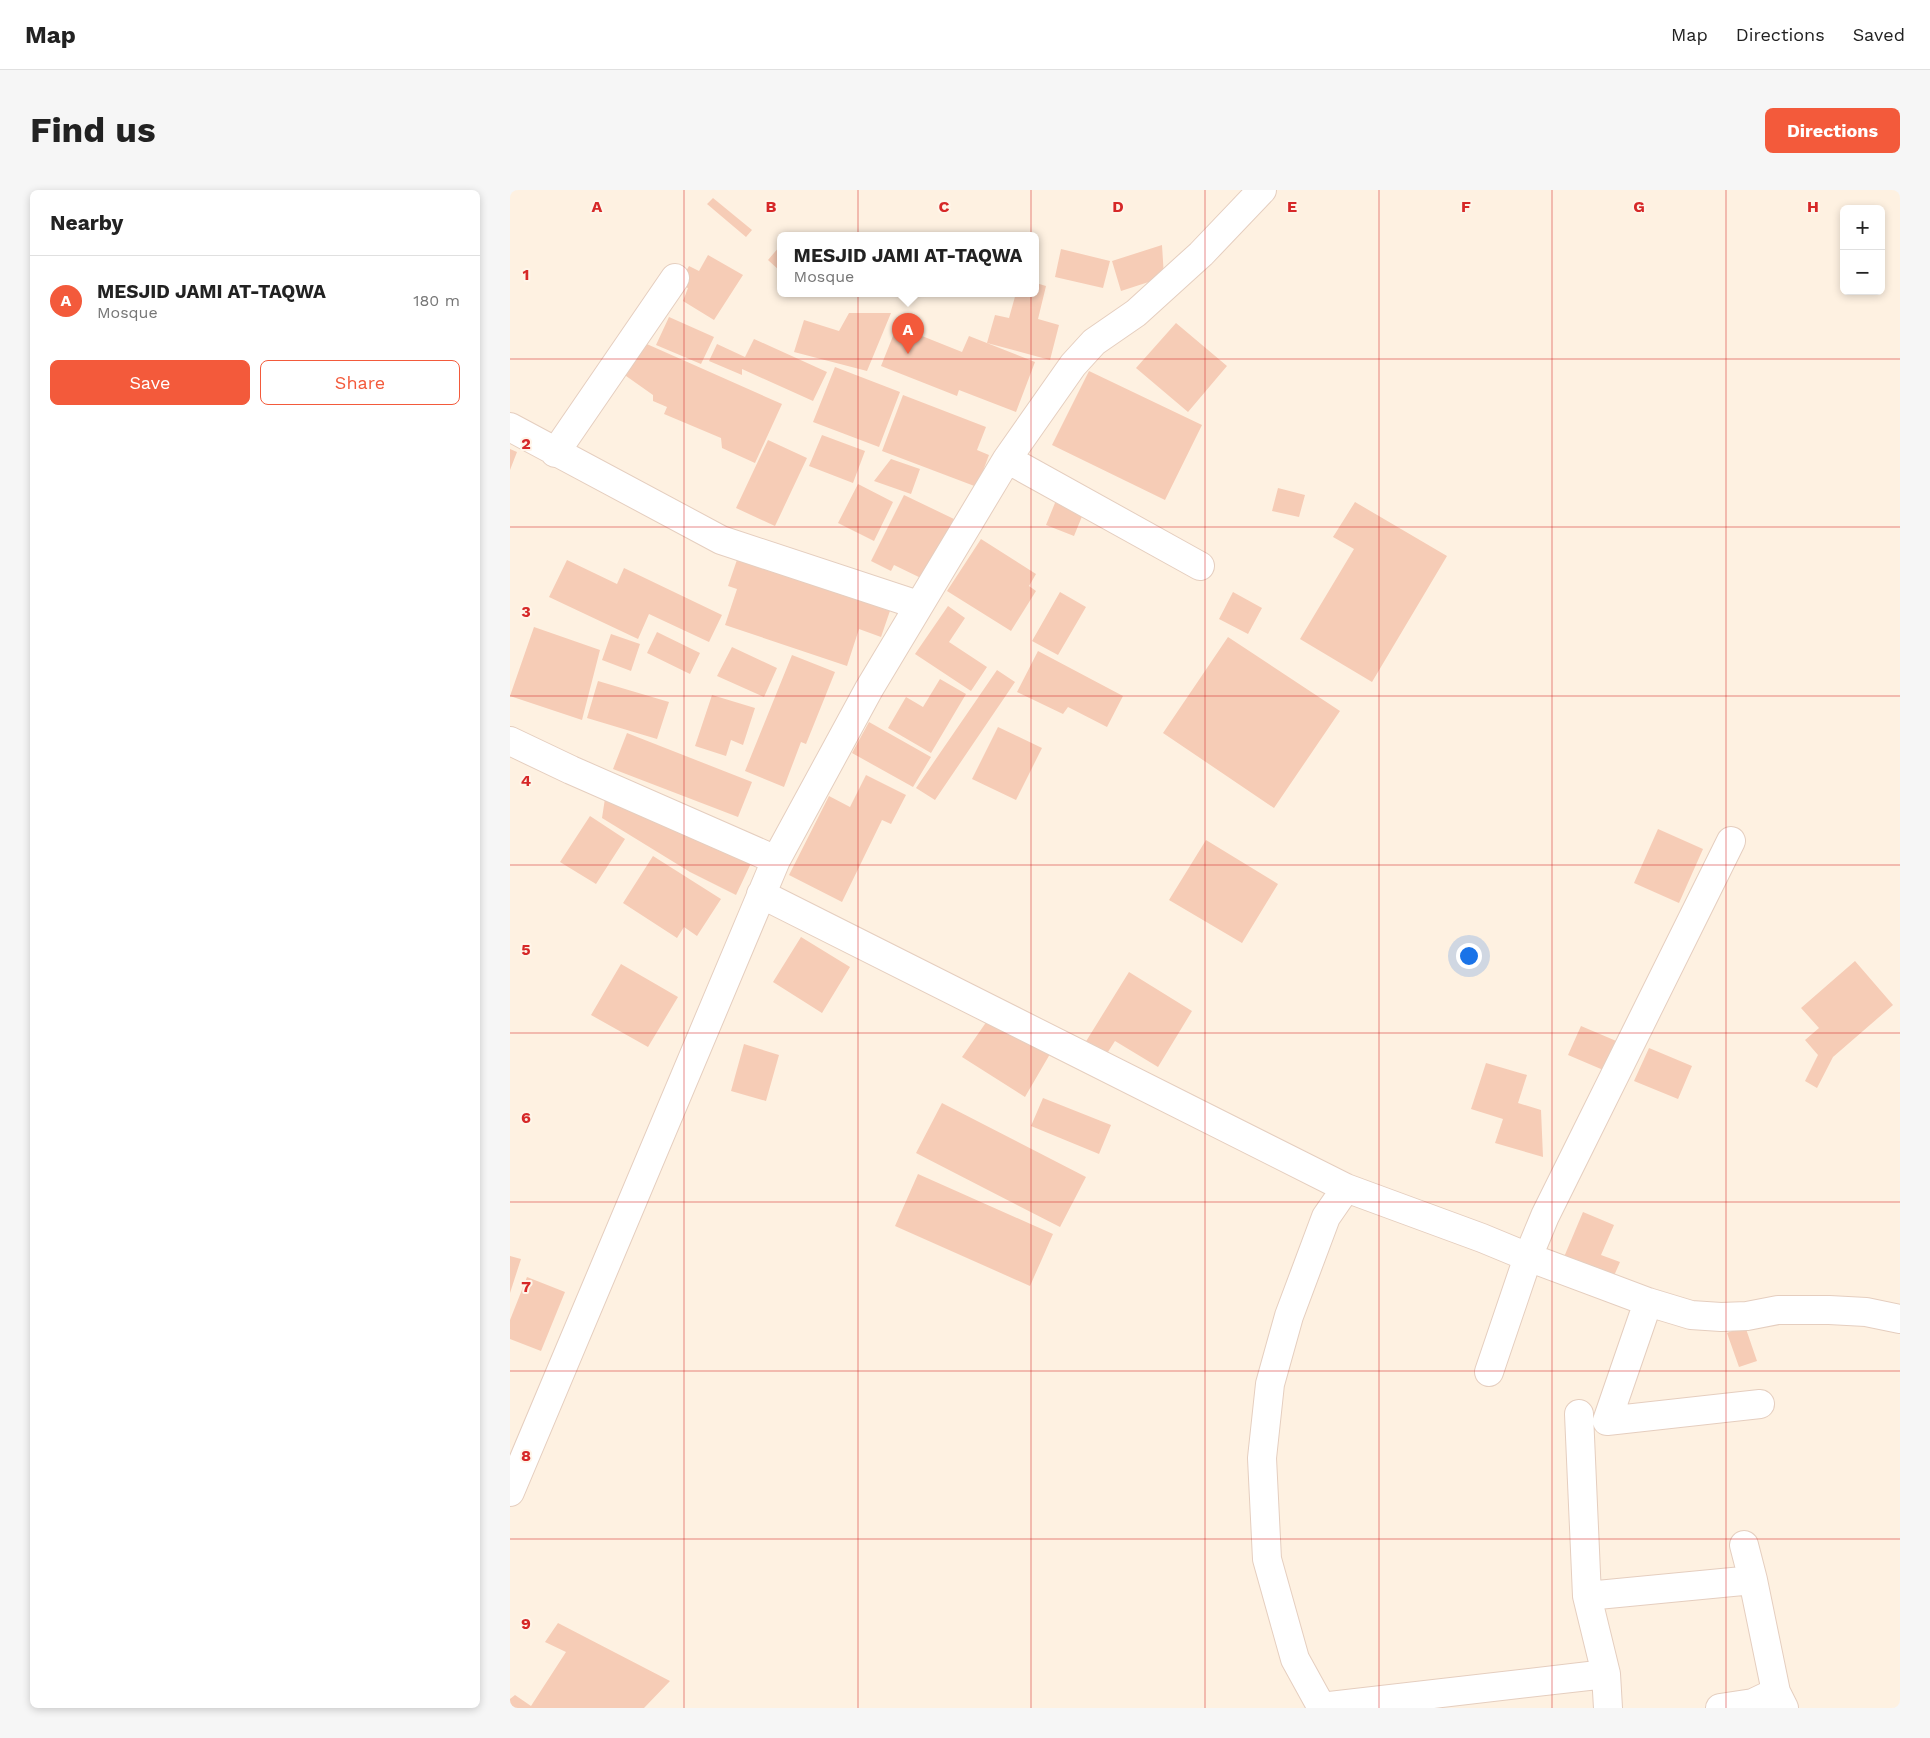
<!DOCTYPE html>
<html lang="en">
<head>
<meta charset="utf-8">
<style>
	:root { --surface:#fff; --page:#f6f6f6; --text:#222; --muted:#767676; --line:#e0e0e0; --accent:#f35a3b }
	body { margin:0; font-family:"Work Sans",sans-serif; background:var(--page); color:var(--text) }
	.controls { position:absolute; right:15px; top:15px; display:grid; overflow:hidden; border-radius:8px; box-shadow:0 2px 8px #0003 }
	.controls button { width:45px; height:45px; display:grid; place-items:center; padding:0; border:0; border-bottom:1px solid var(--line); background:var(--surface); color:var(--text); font:25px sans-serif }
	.you { position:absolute; left:958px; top:765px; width:18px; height:18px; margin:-12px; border:4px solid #fff; border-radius:50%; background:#1a73e8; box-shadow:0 0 0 8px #1a73e833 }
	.badge { display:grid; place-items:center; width:32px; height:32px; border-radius:50%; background:var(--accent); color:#fff; font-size:16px; font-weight:700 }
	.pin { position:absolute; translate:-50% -41px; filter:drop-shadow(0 1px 2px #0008) }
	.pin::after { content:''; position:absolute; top:26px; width:18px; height:15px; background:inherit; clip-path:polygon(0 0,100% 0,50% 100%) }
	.popup { position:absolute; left:267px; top:42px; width:262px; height:65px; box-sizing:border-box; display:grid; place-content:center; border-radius:8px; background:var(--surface); filter:drop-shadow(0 1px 4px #0005); font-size:16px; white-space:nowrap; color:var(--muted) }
	.popup b { font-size:19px; color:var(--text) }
	.popup::after { content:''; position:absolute; left:50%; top:100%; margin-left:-10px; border:10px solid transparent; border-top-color:var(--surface) }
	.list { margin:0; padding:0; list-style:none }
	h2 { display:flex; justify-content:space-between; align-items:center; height:65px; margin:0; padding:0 20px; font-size:21px }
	h2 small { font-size:16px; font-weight:400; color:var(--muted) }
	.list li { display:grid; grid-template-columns:32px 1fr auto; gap:15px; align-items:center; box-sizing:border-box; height:90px; padding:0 20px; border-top:1px solid var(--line) }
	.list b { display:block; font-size:19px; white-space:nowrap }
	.list p { margin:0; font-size:16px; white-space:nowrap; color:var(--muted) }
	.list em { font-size:16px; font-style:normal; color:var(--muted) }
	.actions { display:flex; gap:10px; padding:15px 20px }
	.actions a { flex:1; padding:11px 0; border:1px solid var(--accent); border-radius:8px; text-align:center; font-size:18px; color:var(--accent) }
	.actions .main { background:var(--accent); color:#fff }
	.map { position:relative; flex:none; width:1390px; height:1518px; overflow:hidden; border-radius:8px }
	header { display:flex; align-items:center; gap:30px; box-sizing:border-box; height:70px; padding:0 25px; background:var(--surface); border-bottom:1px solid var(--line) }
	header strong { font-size:24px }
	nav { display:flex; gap:28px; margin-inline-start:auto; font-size:18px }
	.intro { display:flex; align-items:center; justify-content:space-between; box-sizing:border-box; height:120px; padding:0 30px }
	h1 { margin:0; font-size:35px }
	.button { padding:12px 22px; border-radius:8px; background:var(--accent); color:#fff; font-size:18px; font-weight:700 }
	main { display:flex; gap:30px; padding:0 30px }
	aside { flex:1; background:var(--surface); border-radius:8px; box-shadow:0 2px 8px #0003 }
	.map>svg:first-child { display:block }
	.building { fill:#f6ccb6 }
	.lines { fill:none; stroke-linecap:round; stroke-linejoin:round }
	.minor-casing { stroke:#e5cebf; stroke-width:30 }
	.minor { stroke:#fff; stroke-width:28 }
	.grid { fill:none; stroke:#d62828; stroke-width:1; stroke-opacity:0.55 }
	.grid-label { font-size:16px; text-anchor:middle; font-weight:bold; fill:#d62828; stroke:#fff5e9; stroke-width:4; stroke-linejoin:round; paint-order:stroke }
</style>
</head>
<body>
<header>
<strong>Map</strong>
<nav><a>Map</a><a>Directions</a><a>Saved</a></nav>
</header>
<div class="intro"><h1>Find us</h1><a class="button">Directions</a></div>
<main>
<aside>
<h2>Nearby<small></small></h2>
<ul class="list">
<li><span class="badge">A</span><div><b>MESJID JAMI AT-TAQWA</b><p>Mosque</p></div><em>180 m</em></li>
</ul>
<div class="actions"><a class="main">Save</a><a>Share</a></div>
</aside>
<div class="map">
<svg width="1390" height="1518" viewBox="0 0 1390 1518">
	<rect width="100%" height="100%" fill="#fef1e1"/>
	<!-- building -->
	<path class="building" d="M203 8 242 40 236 47 197 14Z
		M652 55 654 87 611 101 602 71Z
		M270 56V81L258 70Z
		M551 59 600 71 593 98 545 87Z
		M198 65 233 85 204 130 173 111 178 98 169 94 179 76 189 81Z
		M526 93 536 96 528 129 549 135 540 170 477 153 485 125 499 128 506 103H526Z
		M339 123H381L357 181 284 162 294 130 329 141Z
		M159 127 204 147 191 174 146 155Z
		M666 133 717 176 678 222 626 178Z
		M387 136 452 162 459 146 525 172 506 222 449 200 447 206 371 176Z
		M244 149 317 182 303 211 232 179V185L199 171 207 154 235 167Z
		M130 151 272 214 245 273 212 258 211 248 154 224 157 217 143 211V205L109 181Z
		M325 177 390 202 369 257 303 232Z
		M579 181 692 235 655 310 542 255Z
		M393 205 476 237 467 260 479 265 467 297 372 261Z
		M312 245 355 261 343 293 299 276Z
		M258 250 297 268 265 336 226 318Z
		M0 259 7 262 0 280Z
		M381 269 410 279 401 304 364 291Z
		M348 294 383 312 364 351 328 333Z
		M768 298 795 305 789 327 762 321Z
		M394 305 444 329 415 390 384 375 381 381 361 371Z
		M547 308 575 319 564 346 536 335Z
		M845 312 937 366 862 492 790 449 844 359 823 347Z
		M471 349 526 384 519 396 526 401 501 441 437 401Z
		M229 364 382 415 371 447 349 439 337 476 215 435 227 399 218 396Z
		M57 370 107 394 114 378 212 425 199 452 139 424 128 449 39 407Z
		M550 402 576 417 548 465 522 451Z
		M723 402 752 418 738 444 709 429Z
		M438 416 455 428 439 452 477 477 461 501 405 464Z
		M24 437 90 460 72 530 0 506Z
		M147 442 190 463 180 484 137 463Z
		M101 444 130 454 121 481 92 470Z
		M718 447 830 521 764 618 653 543Z
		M222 457 267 478 254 507 207 486Z
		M528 461 613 506 597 537 558 517 553 524 507 502Z
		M282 465 325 482 296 554 291 552 274 597 235 581Z
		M487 480 505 492 425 610 406 598Z
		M430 489 456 504 421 563 378 538 396 507 413 517Z
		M88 491 159 512 147 549 77 528Z
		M202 505 245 518 233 555 221 550 216 566 185 556Z
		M359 532 421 567 403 597 342 563Z
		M488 537 532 558 506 610 462 589Z
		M117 543 242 592 228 627 103 579Z
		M356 585 396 605 381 634 372 630 332 712 279 685 319 606 340 617Z
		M96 602 243 669 226 705 180 682 92 628Z
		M80 626 115 649 86 694 50 672Z
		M1148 639 1193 659 1169 713 1124 693Z
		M696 650 768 694 732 753 659 710Z
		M143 666 211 709 187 746 174 737 167 748 113 713Z
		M291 747 340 777 312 823 263 792Z
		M1345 771 1383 815 1323 867 1307 898 1295 891 1308 865 1295 850 1309 838 1291 818Z
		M111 774 168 807 138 857 81 825Z
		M619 782 682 821 648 877 605 851 596 865 575 853Z
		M477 831 540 864 515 907 452 867Z
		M1071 836 1111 853 1098 882 1058 865Z
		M234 854 269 865 256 911 221 901Z
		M1139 858 1182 876 1168 909 1124 891Z
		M976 873 1017 885 1008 913 1031 920 1033 967 985 953 993 929 961 919Z
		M533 908 601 935 589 964 521 936Z
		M432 913 576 987 550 1037 406 963Z
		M408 984 543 1044 520 1096 385 1036Z
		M1073 1022 1104 1035 1091 1065 1110 1072 1103 1088 1054 1067Z
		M0 1066 11 1069 0 1103Z
		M17 1087 55 1102 31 1161 0 1149V1130Z
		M1235 1136 1247 1171 1229 1177 1217 1143Z
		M48 1433 160 1491 134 1518H0V1509L5 1505 21 1516 56 1462 35 1452Z"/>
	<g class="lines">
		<defs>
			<path id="minor" d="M0 237 211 350 408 415
				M45 263 165 88
				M497 269 690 376
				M0 551 61 580 266 670
				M251 704 836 998 972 1048 1018 1067 1035 1026 1221 651
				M1138 1112 1097 1231 1250 1214
				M979 1182 1018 1067 1138 1112 1181 1125 1211 1127 1237 1126 1268 1120H1319L1356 1122 1390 1129
				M1069 1224 1077 1406 1096 1484 1098 1518
				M0 1302 266 670 359 499 497 269 563 175 584 152 626 123 691 64 752 0
				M1234 1355 1243 1390 1266 1502
				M1077 1406 1243 1390
				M1243 1513 1266 1502 1274 1518
				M811 1517 1096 1484
				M812 1518 785 1469 757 1369 752 1268 760 1194 779 1126 816 1027 836 998
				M1210 1518 1243 1513 1244 1518"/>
		</defs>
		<!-- minor casing -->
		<use href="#minor" class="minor-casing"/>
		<!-- minor -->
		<use href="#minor" class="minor"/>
	</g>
	<!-- grid -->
	<path class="grid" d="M174 0V1518M348 0V1518M521 0V1518M695 0V1518M869 0V1518M1042 0V1518M1216 0V1518M0 169H1390M0 337H1390M0 506H1390M0 675H1390M0 843H1390M0 1012H1390M0 1181H1390M0 1349H1390"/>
	<g class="grid-label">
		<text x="87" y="22">A</text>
		<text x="261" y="22">B</text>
		<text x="434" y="22">C</text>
		<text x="608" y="22">D</text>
		<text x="782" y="22">E</text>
		<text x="956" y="22">F</text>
		<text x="1129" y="22">G</text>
		<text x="1303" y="22">H</text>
		<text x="16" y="90">1</text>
		<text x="16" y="259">2</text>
		<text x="16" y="427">3</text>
		<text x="16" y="596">4</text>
		<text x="16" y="765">5</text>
		<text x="16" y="933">6</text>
		<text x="16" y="1102">7</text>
		<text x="16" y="1271">8</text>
		<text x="16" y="1439">9</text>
	</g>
</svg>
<div class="controls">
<button>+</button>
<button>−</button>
</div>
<div class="you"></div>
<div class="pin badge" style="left:398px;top:164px">A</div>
<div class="popup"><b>MESJID JAMI AT-TAQWA</b>Mosque</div>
</div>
</main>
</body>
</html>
